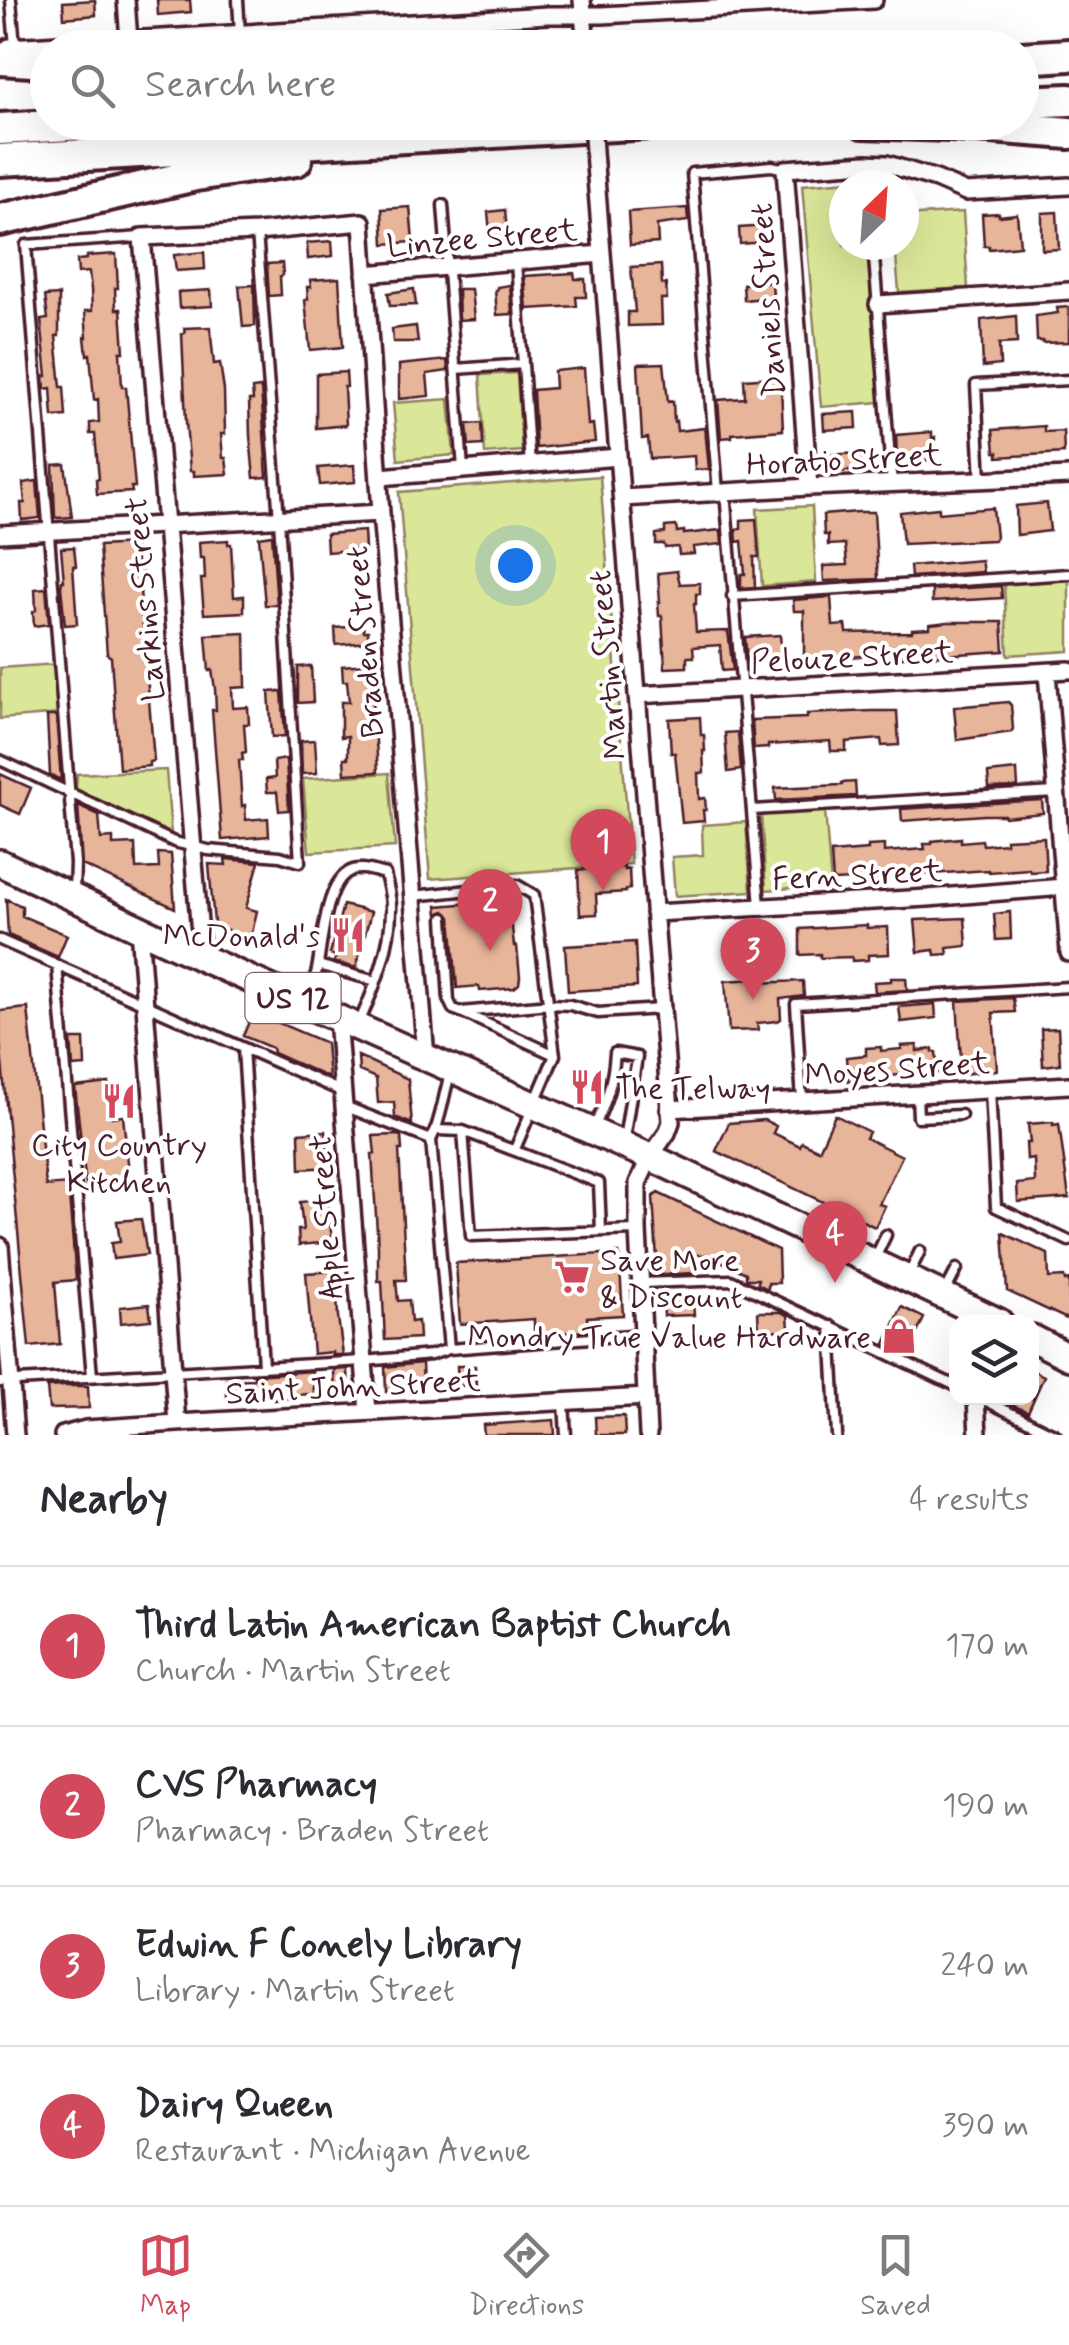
<!DOCTYPE html>
<html lang="en">
<head>
<meta charset="utf-8">
<style>
	:root { --surface:#fff; --page:#f2f2f3; --text:#2b2b33; --muted:#7c7c81; --line:#e1e1e2; --accent:#d1495b }
	body { margin:0; font-family:Mynerve,sans-serif; background:var(--page); color:var(--text) }
	.controls { position:absolute; right:30px; bottom:30px; display:grid; overflow:hidden; border-radius:20px; box-shadow:0 10px 40px #0002 }
	.controls button { width:90px; height:90px; display:grid; place-items:center; padding:0; border:0; border-bottom:2px solid var(--line); background:var(--surface); color:var(--text); font:50px sans-serif }
	.compass { position:absolute; left:829px; top:170px; width:90px; height:90px; border-radius:50%; background:var(--surface); box-shadow:0 10px 40px #0002; rotate:25deg }
	.you { position:absolute; left:515px; top:565px; width:35px; height:35px; margin:-25px; border:8px solid #fff; border-radius:50%; background:#1a73e8; box-shadow:0 0 0 15px #1a73e833 }
	.badge { display:grid; place-items:center; width:65px; height:65px; border-radius:50%; background:var(--accent); color:#fff; font-size:32px; font-weight:700 }
	.pin { position:absolute; translate:-50% -82px; filter:drop-shadow(0 2px 5px #0008) }
	.pin::after { content:''; position:absolute; top:52px; width:35px; height:30px; background:inherit; clip-path:polygon(0 0,100% 0,50% 100%) }
	.list { margin:0; padding:0; list-style:none }
	h2 { display:flex; justify-content:space-between; align-items:center; height:130px; margin:0; padding:0 40px; font-size:42px }
	h2 small { font-size:32px; font-weight:400; color:var(--muted) }
	.list li { display:grid; grid-template-columns:65px 1fr auto; gap:30px; align-items:center; box-sizing:border-box; height:160px; padding:0 40px; border-top:2px solid var(--line) }
	.list b { display:block; font-size:38px; white-space:nowrap }
	.list p { margin:0; font-size:32px; white-space:nowrap; color:var(--muted) }
	.list em { font-size:32px; font-style:normal; color:var(--muted) }
	.icon { flex:none; width:55px; height:55px; fill:none; stroke:currentColor; stroke-width:2; stroke-linecap:round; stroke-linejoin:round }
	.map { position:relative; flex:none; width:1069px; height:1435px; overflow:hidden }
	.search { position:absolute; background:var(--surface); box-shadow:0 10px 40px #0002; left:30px; right:30px; top:30px; height:110px; display:flex; align-items:center; gap:25px; box-sizing:border-box; padding:0 35px; border-radius:55px; color:var(--muted); font-size:38px }
	.sheet { height:770px; background:var(--surface) }
	nav { display:flex; justify-content:space-around; align-items:center; box-sizing:border-box; height:140px; border-top:2px solid var(--line); background:var(--surface); font-size:28px; color:var(--muted) }
	nav a { display:grid; justify-items:center; gap:5px }
	nav .on { color:var(--accent) }
	.map>svg:first-child { display:block }
	.green { fill:#dae698; stroke:#928262; stroke-width:2.5 }
	.building { fill:#e7b599; stroke:#4a1f2b; stroke-width:2.5 }
	.lines { fill:none; stroke-linecap:round; stroke-linejoin:round }
	.lane-casing { stroke:#4a1f2b; stroke-width:15 }
	.street-casing { stroke:#4a1f2b; stroke-width:22 }
	.primary-casing { stroke:#4a1f2b; stroke-width:32 }
	.highway-casing { stroke:#4a1f2b; stroke-width:38 }
	.lane { stroke:#fff; stroke-width:8 }
	.street { stroke:#fff; stroke-width:15 }
	.primary { stroke:#fff; stroke-width:25 }
	.highway { stroke:#fff; stroke-width:30 }
	.street-bridge-casing { stroke:#4a1f2b; stroke-width:22; stroke-linecap:butt }
	.street-bridge { stroke:#fff; stroke-width:15 }
	.labels { text-anchor:middle; stroke-width:8; stroke-linejoin:round; paint-order:stroke }
	.shield { fill:#fff; stroke:#80626b; stroke-width:2.5 }
	.shield-label { font-size:30px; font-weight:bold; fill:#4a1f2b }
	.street-label { font-size:32px; fill:#4a1f2b; stroke:#fff }
	.poi-label { font-size:32px; fill:#4a1f2b; stroke:#fff; text-anchor:end }
</style>
</head>
<body>
<div class="map">
<svg width="1069" height="1435" viewBox="0 0 1069 1435">
	<rect width="100%" height="100%" fill="#fff"/>
	<filter id="ink" filterUnits="userSpaceOnUse"><feTurbulence type="fractalNoise" baseFrequency=".01" numOctaves="2"/><feDisplacementMap in="SourceGraphic" scale="20" xChannelSelector="R" yChannelSelector="G"/><feConvolveMatrix kernelMatrix="1 2 1 2 8 2 1 2 1" color-interpolation-filters="sRGB"/></filter>
	<g filter="url(#ink)">
		<!-- green -->
		<path class="green" d="M861 180 862 185H844V245H867L880 402 821 407 802 185Z
			M963 212 968 288 899 292 895 245H904V216Z
			M517 373 522 451 485 454 480 375Z
			M449 399 454 455 398 460 393 403Z
			M600 476 631 864 430 879 399 492Z
			M812 506 816 582 762 586 757 509Z
			M1069 580V651L1008 655 1004 584Z
			M57 664 61 714 0 719V668Z
			M166 770 171 834 76 790 77 774Z
			M389 773 395 847 309 852 303 779Z
			M825 810 831 885 766 890 761 815Z
			M746 822 751 891 675 896 672 857 703 855 702 825Z"/>
		<!-- building -->
		<path class="building" d="M95 0 96 15 64 18 63 2Z
			M157 0H190L191 12 158 15Z
			M410 207 413 242 384 244 382 209Z
			M687 208 688 221 657 225 658 243 630 245 628 212Z
			M505 210 508 241 491 243 488 212Z
			M1057 212 1059 249 1042 250V213Z
			M999 213V216L1017 214 1020 246 989 249V246H984L982 214Z
			M768 226 769 237H765V242L740 244 739 228Z
			M332 241 333 256 308 259 307 243Z
			M204 252 205 269 176 271 174 255Z
			M116 254 118 288H115L116 309H121L124 352H120L122 387H126L135 487H131L132 492 97 494 96 479H99L95 434H90V423L99 422 98 399 94 400 90 354 87 355 85 337H87L85 311H92L91 289 89 272 78 273 77 260 87 259V256Z
			M282 263 283 275 280 276 281 295 269 296 267 264Z
			M661 265 662 284H666L667 299H661L662 325 628 326V312H635L631 267Z
			M574 273 575 279H585L586 297H576L577 306 527 309 524 276Z
			M339 278 343 347 310 350 305 300 308 299 307 287H311L310 280Z
			M772 282 773 297 744 300 743 284Z
			M254 285 255 326 243 327 239 286Z
			M510 285 512 314 497 315 495 290H497V287Z
			M414 289 416 305 390 306 388 293Z
			M458 289H471L474 319 459 320Z
			M211 290 212 306 179 308 178 292Z
			M59 295V336H56L61 387H64L66 416 53 417 51 388 45 389 44 376H47L41 320 48 319 45 296Z
			M1069 307V342L1043 343V341H1037L1036 316 1058 313 1057 308Z
			M1016 316 1017 343 999 344 1000 365 983 367 981 320Z
			M416 326 418 342H393L392 329Z
			M210 327 214 364 220 363 224 390 225 434H221L223 458H226L228 474 194 476V471H190L186 422 182 334 185 333 184 328Z
			M447 360 448 371 427 374 429 396 399 399V365Z
			M664 363 668 402 673 401 674 422 676 421 677 431 705 428 709 469 695 470 694 456 650 459 648 438 642 439 638 364Z
			M584 368 588 425 593 424 595 442 536 448 533 390 555 388 554 371Z
			M346 372 347 387H344L346 425 316 428V374Z
			M776 377 777 386H781L783 430 732 434V437L721 438 718 400 745 398 744 379Z
			M261 388 267 477 254 478 250 436 249 400H253L252 389Z
			M856 412 857 428 824 430 823 414Z
			M482 423 483 445 469 446 467 424Z
			M1044 426V432L1063 431 1064 453 998 457V452H995L993 430Z
			M932 432V438L935 437 934 460 921 461V458L902 459V455H897L896 435Z
			M862 453 864 470 827 473 825 455Z
			M65 464 72 517 58 518 55 517 53 465Z
			M354 465 355 482 320 485 318 468Z
			M37 481 40 518 22 520 21 503H25L23 483Z
			M1047 503 1050 531 1017 535 1016 506Z
			M939 508V513L993 508 996 537 994 540 903 544 900 512Z
			M858 512H874L878 579 824 581 823 566 847 565 845 544 828 545V535H824L823 515Z
			M756 519 759 557H754L755 587 741 588V574H745L742 541 737 542 736 529 741 528V520Z
			M676 526 677 532 684 531V534L721 530 722 544 693 547 694 554 679 555 678 547 665 548 664 544H656V534L665 533V527Z
			M364 531 365 549 327 552 326 534Z
			M272 535 277 605H265L259 537Z
			M228 540V544H231L234 597 244 596V612L204 614 201 579H205L204 558H200L199 542Z
			M135 544 136 564 141 563 142 578H139L154 761 149 762V766L119 769 111 657 107 654 99 546Z
			M74 547 76 566H73L77 624 65 625 61 587 62 581H64L61 548Z
			M981 560 983 572 911 577 910 566Z
			M677 571 680 584 700 583V594H696V604H694L696 632 728 631 733 670 722 671 720 645 693 647 694 657H687V667L665 668 662 616H659L658 602H660L658 573Z
			M1001 586 1002 598 932 602V590Z
			M46 588 49 624 34 626 33 611 36 610 35 589Z
			M831 597 833 626 846 625 847 633 912 632V629L930 628V624L948 622H1002L1004 651 928 656 879 658 878 655 804 660V611H794L793 600Z
			M363 626 364 631H368V642L336 645 335 628Z
			M245 633 246 687 232 688 233 708 248 707 249 724H244L246 752 242 753 243 760H239L242 806 245 805 246 820 268 818 269 836 222 840 212 710H216L215 689 212 670 209 671 206 635Z
			M780 635 782 660 747 662 745 637Z
			M366 664V668H370L372 681 378 772 345 774 344 758H348V736L341 737V702H349L347 681H343L342 666Z
			M311 666 313 702 298 703V667Z
			M282 691 285 736 272 737 269 692Z
			M1008 702 1011 705 1013 729 1011 732 957 740 954 707Z
			M872 711H897L899 745 882 746 881 739 846 742V751H831L830 741 768 745V748L754 749 752 720 807 718V714Z
			M47 716H56L61 780 50 775Z
			M700 717 701 735H704L705 751H703L704 773H698L699 799 705 798 706 810H703L704 821 682 823 675 753H671L669 719Z
			M738 732 741 770 728 772 725 733Z
			M315 740 317 773 302 774 301 741Z
			M286 759 289 810 279 811 277 792H267L266 779 275 778 274 761Z
			M1017 770 1018 787 989 788 988 773Z
			M0 774 31 788 20 814 0 805Z
			M855 782 856 796 776 800 775 788 842 785V783Z
			M1042 800 1043 813 1005 817 1004 815H984L902 821 901 809Z
			M78 805 99 815 101 839 113 838V845L135 844 136 869 159 868 158 853 171 854 175 908 82 865Z
			M1044 837 1046 871 1030 872 1029 869 989 872 988 870 886 877V880L852 882V880L833 881 831 853 868 850V846L884 845V852L925 849 924 844H932V841L961 838V842L982 840 983 845 1006 843V839Z
			M225 859 259 862 246 908 257 911 250 942 214 923 209 864 226 865Z
			M624 867V870L629 869 630 889 626 890V892L596 894 597 914 580 915 578 870Z
			M6 899 22 906V916L67 935 58 957 8 935Z
			M509 900 514 946H517L520 977 519 984 514 988 480 991 479 986 457 988 451 917 445 911 438 914 437 906Z
			M343 905 371 912 356 968 334 962 336 956 330 954Z
			M1010 912 1011 939 996 940 994 914Z
			M965 918 967 946 947 948 948 954 935 955 934 950 918 952 915 920Z
			M867 925V928L888 927 889 954 868 955V960L852 961V957L820 958V954L800 955V929Z
			M635 942 637 987 568 991 565 946Z
			M891 978H906L907 990 875 992 874 982 891 981Z
			M754 979 755 983 803 981 804 996 780 999 781 1019 777 1021 757 1023 758 1030 729 1031 725 981Z
			M1013 998 1015 1012 993 1013 997 1070 962 1074 957 1001Z
			M935 1004 936 1018 901 1022 899 1007Z
			M28 1008 46 1186 68 1184 76 1280 55 1282 60 1344 29 1347 0 1041V1011Z
			M253 1012 326 1043 329 1078 273 1053 272 1048 243 1036Z
			M1058 1028 1060 1064 1043 1066 1041 1029Z
			M71 1039H84L85 1066 73 1067Z
			M917 1045V1051L933 1049V1052H936L938 1073 886 1076 885 1067 863 1068 864 1080 848 1081 846 1057 866 1055V1048L881 1047V1051L902 1049 901 1046Z
			M358 1056 408 1079 412 1124 395 1117 394 1102 378 1103 376 1078 359 1071Z
			M109 1083 112 1117 123 1116 130 1182 86 1186 75 1087Z
			M835 1115 869 1132 866 1138 902 1156 879 1204 885 1206 875 1227 716 1151 729 1123 764 1120 776 1126 773 1133 800 1146 802 1142 819 1150Z
			M1053 1122V1125L1059 1124 1069 1198 1018 1202 1017 1184 1035 1182 1034 1159 1027 1160 1026 1143H1030L1028 1124Z
			M326 1131 329 1167 300 1169 299 1133Z
			M396 1135 401 1136 402 1150H399L406 1280H396L398 1301 409 1300 411 1322 418 1321 419 1338 385 1340 382 1281H378V1247L372 1154H375L373 1136Z
			M658 1193 778 1250 779 1283H768V1288H766L758 1284V1279H746V1273L708 1255H692L693 1273 658 1275 653 1197Z
			M328 1199 332 1242 299 1245 298 1230H303L300 1202Z
			M141 1219 147 1255 113 1259 111 1243 120 1242 117 1221Z
			M1003 1233 1048 1254 1049 1278 1064 1277 1065 1281 1069 1280V1320L1007 1291Z
			M619 1253 623 1315 587 1317 588 1331 534 1335V1319L460 1324 456 1263Z
			M336 1271 338 1317 343 1355H333V1352L313 1354 306 1273Z
			M693 1298 694 1315 664 1316 663 1299Z
			M149 1304 151 1320 121 1323 120 1307Z
			M902 1307 924 1318 907 1355 885 1344Z
			M758 1312H781L788 1315 789 1330 759 1331Z
			M422 1363 423 1386 403 1387V1391L386 1392 385 1367Z
			M457 1366H475L476 1385 458 1386Z
			M348 1369 349 1394 335 1395 334 1370Z
			M1032 1370 1044 1376 1028 1412 997 1398H1032Z
			M313 1371 314 1394 290 1395 291 1398 274 1400V1392L227 1396 226 1380 254 1379V1375Z
			M64 1386H88L89 1408 49 1409 47 1387Z
			M624 1416 625 1435H596L595 1417Z
			M554 1420 555 1435H484L483 1425Z"/>
		<g class="lines">
			<defs>
				<path id="lane" d="M11 0 15 46
					M238 0 240 34
					M866 163 868 185
					M443 205 463 469
					M873 245 892 485
					M516 262 530 466
					M456 369 523 364
					M981 480 976 385 1069 380
					M718 492 692 173 772 166 785 169
					M725 492 760 906
					M732 596 1069 574
					M0 760 174 842 208 850 280 856 300 862 279 519 257 232
					M752 810 1056 792
					M74 893 75 863 26 245 142 237
					M413 896 517 885 534 895 555 1055 515 1149
					M444 918 449 1001 453 1009 461 1012
					M0 940 343 1092
					M57 965 92 1376
					M318 965 376 981
					M305 999C309 990 315 980 317 970 322 945 325 887 347 873 358 865 373 871 385 874 387 884 391 895 391 906 392 946 375 987 359 1023
					M243 1048 263 1366
					M555 1055 461 1012 550 1004 570 1005 598 1013 661 1009
					M990 1090 996 1207 1069 1241
					M917 1095 918 1117 961 1115
					M802 1102 796 1004 1069 987
					M344 1106 431 1140
					M593 1129C606 1104 613 1082 615 1053L637 1057 624 1140
					M436 1130 463 1131 599 1183 601 1231
					M463 1131 471 1236 636 1230
					M875 1258 886 1235
					M909 1274 920 1251
					M641 1283 731 1280 956 1386
					M945 1292 957 1269
					M831 1326 837 1435
					M449 1349 431 1140C442 1119 443 1094 451 1072
					M0 1382 364 1361 431 1355 449 1349 643 1334
					M980 1398 1056 1435
					M564 1402 566 1435"/>
				<path id="street" d="M126 0 129 41
					M582 0 586 48
					M9 47 548 15H602L874 0
					M595 165 671 1122 667 1133 650 1157 638 1183V1230L648 1435
					M365 274 602 254
					M878 304 1069 291
					M380 477 618 457
					M809 487 785 169 866 163 887 164 936 179 966 192 1069 186
					M622 498 809 487 1069 476
					M0 534 381 513
					M1047 672 1069 953
					M637 695 1069 670
					M654 913 928 898 1064 887
					M139 928 177 1423
					M202 958 142 237 257 232 362 222 381 513 426 1057
					M337 1018 368 1412
					M669 1109 1069 1085
					M0 1246 15 1435
					M976 1398 978 1435
					M63 1435 86 1429 177 1423 646 1397"/>
				<path id="primary" d="M0 863 202 958 650 1157 999 1322
					M1032 1338 1069 1357"/>
				<path id="highway" d="M1022 58 1069 55
					M0 59 48 62
					M1022 102 1069 100
					M863 122 978 126 1069 133
					M0 129 120 122
					M0 160 669 122
					M0 220 196 175 296 160"/>
			</defs>
			<!-- lane casing -->
			<use href="#lane" class="lane-casing"/>
			<!-- street casing -->
			<use href="#street" class="street-casing"/>
			<!-- primary casing -->
			<use href="#primary" class="primary-casing"/>
			<!-- highway casing -->
			<use href="#highway" class="highway-casing"/>
			<!-- lane -->
			<use href="#lane" class="lane"/>
			<!-- street -->
			<use href="#street" class="street"/>
			<!-- primary -->
			<use href="#primary" class="primary"/>
			<!-- highway -->
			<use href="#highway" class="highway"/>
			<defs>
				<path id="street-bridge" d="M592 122 595 165"/>
			</defs>
			<!-- street-bridge casing -->
			<use href="#street-bridge" class="street-bridge-casing"/>
			<!-- street-bridge -->
			<use href="#street-bridge" class="street-bridge"/>
		</g>
	</g>
	<!-- icons -->
	<defs>
		<symbol id="restaurant-bare" viewBox="-9 -9 18 18"><path d="M-5-6h1v4h1v-4h1v4h1v-4h1v5L-1.5 .5V6h-2V.5L-5-1ZM5-6V6H3V1.5H1.5Q1.5-4 5-6Z" fill="#d1495b" stroke="#fff" stroke-width="2.5" paint-order="stroke"/></symbol>
		<symbol id="supermarket-bare" viewBox="-9 -9 18 18"><path d="M-6-5.5h2.5l.6 2H6L4.5 2H-2.5L-4.4-4H-6ZM-1.5 3.2a1.3 1.3 0 1 0 .1 0ZM3 3.2a1.3 1.3 0 1 0 .1 0Z" fill="#d1495b" stroke="#fff" stroke-width="2.5" paint-order="stroke"/></symbol>
		<symbol id="shop-bare" viewBox="-9 -9 18 18"><path d="M-5-2.5h2.3a2.7 3.5 0 0 1 5.4 0H5L5.5 6h-11ZM-1.5-2.5h3a1.5 2.3 0 0 0-3 0Z" fill="#d1495b" stroke="#fff" stroke-width="2.5" paint-order="stroke"/></symbol>
	</defs>
	<g fill-rule="evenodd">
		<use href="#restaurant-bare" x="323" y="910" width="50" height="50"/>
		<use href="#restaurant-bare" x="562" y="1062" width="50" height="50"/>
		<use href="#restaurant-bare" x="94" y="1076" width="50" height="50"/>
		<use href="#supermarket-bare" x="547" y="1252" width="50" height="50"/>
		<use href="#shop-bare" x="874" y="1311" width="50" height="50"/>
	</g>
	<g class="labels">
		<!-- shield labels -->
		<rect class="shield" x="245.5" y="973" width="95" height="50" rx="8"/>
		<g class="shield-label">
			<text x="293" y="1008">US 12</text>
		</g>
		<!-- street labels -->
		<g class="street-label">
			<text transform="translate(482 237) rotate(-5)" y="11">Linzee Street</text>
			<text transform="translate(767 300) rotate(-94)" y="11">Daniels Street</text>
			<text transform="translate(844 459) rotate(-3)" y="11">Horatio Street</text>
			<text transform="translate(144 599) rotate(-95)" y="11">Larkins Street</text>
			<text transform="translate(364 642) rotate(-95)" y="11">Braden Street</text>
			<text transform="translate(852 656) rotate(-3)" y="11">Pelouze Street</text>
			<text transform="translate(607 665) rotate(-95)" y="11">Martin Street</text>
			<text transform="translate(857 874) rotate(-3)" y="11">Fern Street</text>
			<text transform="translate(897 1068) rotate(-4)" y="11">Moyes Street</text>
			<text transform="translate(325 1217) rotate(-94)" y="11">Apple Street</text>
			<text transform="translate(353 1386) rotate(-3)" y="11">Saint John Street</text>
		</g>
		<!-- poi labels -->
		<g class="poi-label">
			<text x="320" y="946">McDonald's</text>
			<text x="615" y="1098" text-anchor="start">The Telway</text>
			<text x="119" y="1155" text-anchor="middle">City Country<tspan x="119" dy="37">Kitchen</tspan></text>
			<text x="600" y="1270" text-anchor="start">Save More<tspan x="600" dy="37">&amp; Discount</tspan></text>
			<text x="871" y="1347">Mondry True Value Hardware</text>
		</g>
	</g>
</svg>
<div class="controls">
<button><svg class="icon" aria-label="layers" viewBox="0 0 24 24"><path d="M12 4l9 5-9 5-9-5zM3 14l9 5 9-5"/></svg></button>
</div>
<svg class="compass" viewBox="-18 -18 36 36"><path d="M0-13l5 13h-10z" fill="#e53935"/><path d="M0 13l5-13h-10z" fill="#7c7c81"/></svg>
<div class="you"></div>
<div class="pin badge" style="left:603px;top:891px">1</div>
<div class="pin badge" style="left:490px;top:951px">2</div>
<div class="pin badge" style="left:753px;top:1000px">3</div>
<div class="pin badge" style="left:835px;top:1283px">4</div>
<div class="search"><svg class="icon" aria-label="search" viewBox="0 0 24 24"><circle cx="10" cy="10" r="6"/><path d="M15 15l6 6"/></svg>Search here</div>
</div>
<section class="sheet">
<h2>Nearby<small>4 results</small></h2>
<ul class="list">
<li><span class="badge">1</span><div><b>Third Latin American Baptist Church</b><p>Church · Martin Street</p></div><em>170 m</em></li>
<li><span class="badge">2</span><div><b>CVS Pharmacy</b><p>Pharmacy · Braden Street</p></div><em>190 m</em></li>
<li><span class="badge">3</span><div><b>Edwin F Conely Library</b><p>Library · Martin Street</p></div><em>240 m</em></li>
<li><span class="badge">4</span><div><b>Dairy Queen</b><p>Restaurant · Michigan Avenue</p></div><em>390 m</em></li>
</ul>
</section>
<nav>
<a class="on"><svg class="icon" aria-label="map" viewBox="0 0 24 24"><path d="M3 6l6-2 6 2 6-2v14l-6 2-6-2-6 2zM9 4v14M15 6v14"/></svg>Map</a>
<a><svg class="icon" aria-label="directions" viewBox="0 0 24 24"><path d="M12 3l9 9-9 9-9-9zM9 14v-3h6M13 9l2 2-2 2"/></svg>Directions</a>
<a><svg class="icon" aria-label="saved" viewBox="0 0 24 24"><path d="M7 4h10v16l-5-4-5 4z"/></svg>Saved</a>
</nav>
</body>
</html>
